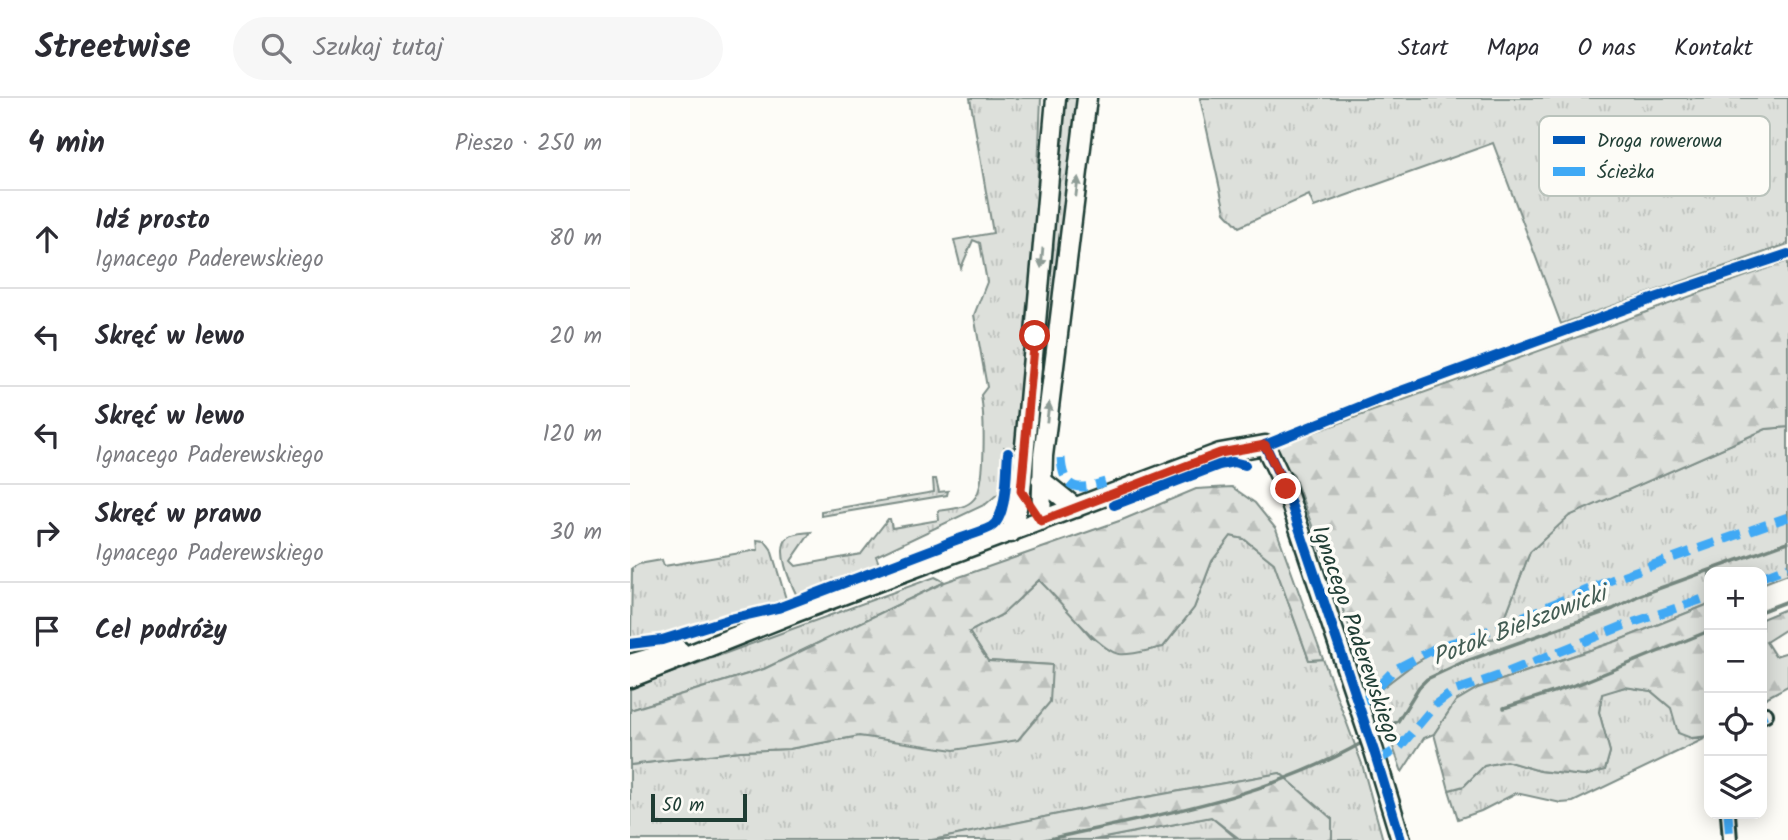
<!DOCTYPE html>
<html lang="pl">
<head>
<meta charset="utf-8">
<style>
	:root { --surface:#fff; --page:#f7f7f7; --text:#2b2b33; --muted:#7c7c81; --line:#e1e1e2 }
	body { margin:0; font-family:Kalam,sans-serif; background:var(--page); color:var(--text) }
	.controls { position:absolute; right:21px; bottom:21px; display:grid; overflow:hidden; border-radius:14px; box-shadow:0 4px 18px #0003 }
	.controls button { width:63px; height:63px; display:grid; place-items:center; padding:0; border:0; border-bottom:2px solid var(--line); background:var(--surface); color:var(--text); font:35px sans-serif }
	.scale { position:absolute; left:21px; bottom:18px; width:96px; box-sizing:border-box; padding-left:7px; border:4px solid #1f3d34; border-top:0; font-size:19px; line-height:24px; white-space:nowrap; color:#1f3d34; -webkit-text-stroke:5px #fdfcf7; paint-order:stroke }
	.stop { position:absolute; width:21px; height:21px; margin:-16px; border:5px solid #c8321e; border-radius:50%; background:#fff }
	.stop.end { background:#c8321e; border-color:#fff; box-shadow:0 2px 7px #0008 }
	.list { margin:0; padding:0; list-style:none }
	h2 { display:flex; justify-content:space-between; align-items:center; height:91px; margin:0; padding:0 28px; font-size:30px }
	h2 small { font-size:23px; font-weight:400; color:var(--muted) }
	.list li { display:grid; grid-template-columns:46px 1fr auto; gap:21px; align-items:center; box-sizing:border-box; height:98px; padding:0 28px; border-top:2px solid var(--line) }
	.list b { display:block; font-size:26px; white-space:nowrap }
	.list p { margin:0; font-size:23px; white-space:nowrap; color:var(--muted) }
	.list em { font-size:23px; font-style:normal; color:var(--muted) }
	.icon { flex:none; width:38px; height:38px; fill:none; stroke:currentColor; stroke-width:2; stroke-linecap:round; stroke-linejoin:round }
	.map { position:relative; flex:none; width:1158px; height:742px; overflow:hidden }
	header { display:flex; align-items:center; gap:42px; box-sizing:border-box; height:98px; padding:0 35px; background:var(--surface); border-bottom:2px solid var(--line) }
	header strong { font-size:33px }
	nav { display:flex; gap:38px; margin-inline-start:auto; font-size:24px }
	.search { width:490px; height:63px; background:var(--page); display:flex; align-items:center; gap:18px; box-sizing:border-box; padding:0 24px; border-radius:38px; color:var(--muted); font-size:26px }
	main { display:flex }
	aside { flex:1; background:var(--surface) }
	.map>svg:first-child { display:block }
	.grass { fill:url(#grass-tufts); stroke:#7e8e88; stroke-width:2 }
	.forest { fill:url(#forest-firs); stroke:#7e8e88; stroke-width:2 }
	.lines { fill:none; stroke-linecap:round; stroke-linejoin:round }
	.stream { stroke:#75877f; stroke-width:3.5 }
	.street-casing { stroke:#1f3d34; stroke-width:18 }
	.secondary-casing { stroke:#1f3d34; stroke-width:23 }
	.street { stroke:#fdfcf7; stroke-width:12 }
	.secondary { stroke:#fdfcf7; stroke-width:18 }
	.quiet { stroke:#3fa9f5; stroke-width:9; stroke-dasharray:18 9; stroke-linecap:butt }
	.cycleway-casing { stroke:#fdfcf7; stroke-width:15 }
	.cycleway { stroke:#0057b8; stroke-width:10 }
	.oneway { fill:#8e9c96 }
	.route { stroke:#c8321e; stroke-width:9 }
	.labels { text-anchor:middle; stroke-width:7; stroke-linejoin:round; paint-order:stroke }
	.street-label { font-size:23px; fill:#1f3d34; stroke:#fdfcf7 }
	.water-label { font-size:24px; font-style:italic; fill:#435c53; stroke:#fdfcf7 }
	.key { fill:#fdfcf7; stroke:#bac3bc; stroke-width:2 }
	.key-label { font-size:19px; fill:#1f3d34 }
</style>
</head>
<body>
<header>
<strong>Streetwise</strong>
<div class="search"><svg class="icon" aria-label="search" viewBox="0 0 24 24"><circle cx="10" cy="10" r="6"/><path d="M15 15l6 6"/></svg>Szukaj tutaj</div>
<nav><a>Start</a><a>Mapa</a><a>O nas</a><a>Kontakt</a></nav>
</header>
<main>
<aside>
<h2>4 min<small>Pieszo · 250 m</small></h2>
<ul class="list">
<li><svg class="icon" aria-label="ahead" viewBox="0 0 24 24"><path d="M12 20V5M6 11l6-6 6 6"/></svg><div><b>Idź prosto</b><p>Ignacego Paderewskiego</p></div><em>80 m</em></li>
<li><svg class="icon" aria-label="left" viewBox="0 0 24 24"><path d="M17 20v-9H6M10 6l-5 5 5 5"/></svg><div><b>Skręć w lewo</b></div><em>20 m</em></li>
<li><svg class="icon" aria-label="left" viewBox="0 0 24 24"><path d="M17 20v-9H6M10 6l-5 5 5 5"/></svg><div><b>Skręć w lewo</b><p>Ignacego Paderewskiego</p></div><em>120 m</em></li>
<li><svg class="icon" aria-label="right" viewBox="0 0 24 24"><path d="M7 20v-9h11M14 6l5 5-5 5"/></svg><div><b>Skręć w prawo</b><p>Ignacego Paderewskiego</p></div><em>30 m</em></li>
<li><svg class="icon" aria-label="arrive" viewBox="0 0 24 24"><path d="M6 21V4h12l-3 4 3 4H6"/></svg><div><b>Cel podróży</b></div></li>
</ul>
</aside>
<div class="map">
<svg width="1158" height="742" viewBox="0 0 1158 742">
	<defs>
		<pattern id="grass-tufts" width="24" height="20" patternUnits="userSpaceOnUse" patternTransform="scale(1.75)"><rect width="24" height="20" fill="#dde0db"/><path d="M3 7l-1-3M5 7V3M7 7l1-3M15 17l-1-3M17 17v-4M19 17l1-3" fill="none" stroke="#bdc1bd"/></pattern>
		<pattern id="forest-firs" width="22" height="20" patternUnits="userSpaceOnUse" patternTransform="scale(1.75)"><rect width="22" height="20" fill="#dde0db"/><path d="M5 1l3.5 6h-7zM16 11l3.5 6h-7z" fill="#bdc1bd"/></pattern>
	</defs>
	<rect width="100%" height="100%" fill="#fdfcf7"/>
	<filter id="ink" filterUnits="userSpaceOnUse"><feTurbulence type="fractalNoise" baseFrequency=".0143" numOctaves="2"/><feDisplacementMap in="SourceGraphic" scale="14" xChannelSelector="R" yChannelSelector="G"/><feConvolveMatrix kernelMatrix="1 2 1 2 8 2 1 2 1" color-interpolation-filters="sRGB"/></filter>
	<g filter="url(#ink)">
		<!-- grass -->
		<path class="grass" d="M340 0H411L404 169 388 349H374L370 394 356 406 246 458 249 466 167 498C161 486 144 449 159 439 164 435 174 435 181 434L161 463 166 468 231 456 258 421H260L262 430 309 422 308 413C319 411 336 411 344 401 357 388 354 316 351 297L357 289 344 217 357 184 350 145 343 142 331 170 324 142 363 135Z
			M434 0H451L407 352 402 351Z
			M570 0H1158V146L931 226 863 45 684 109 679 97 609 129 595 114Z
			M1158 329V476L1132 486V474H1079V506L987 543 848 590 826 603 804 636 794 640 772 674 744 596 782 567 819 545 867 540 900 454 938 418 1136 331Z
			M303 381H306L309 394 318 393 317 397 191 418V413L304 394Z
			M601 438 614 441 644 465 679 562 693 561 732 666 753 742H702V721L650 675 467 708 303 742H0V667L110 653 159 651 229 638 257 640 422 567 358 563 339 534 373 516 409 482 435 508 461 539 489 556 533 549 564 510 582 463Z
			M127 442 135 443 141 451 156 501 32 537 1 540 2 470 9 466 32 462 34 468 128 452Z
			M305 479 315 484 134 571 0 612V590Z
			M995 589 1021 593 1041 610 1061 640H1076L943 704 931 705 886 695 851 713 828 721 819 692 834 688 853 668 876 663 910 673 954 678 975 672 980 654 969 614 972 595Z
			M581 719 606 740 464 742Z"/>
		<!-- forest -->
		<path class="forest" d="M1158 163V329L1136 331 939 418 900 454 867 540 819 545 782 567 744 596 663 376 635 352Z
			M602 389 625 405 646 431 693 561 679 562 644 465 614 441 601 438 582 463 564 510 533 549C522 551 499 558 489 556 468 552 427 499 409 482L373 516 339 534 358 563 422 567 420 604 388 642 324 652 229 638 159 651 110 653 0 667V612L134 571 315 484 492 422 566 391Z
			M1079 506V638L1061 640 1048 635 1041 610 1021 593 995 589 972 596 969 614 980 654 975 672 954 678 910 673 876 663 854 668 834 688 819 692 804 636 826 603 848 590 987 543Z
			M1158 510V530L1136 544 1145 558 1158 554V588L1132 602V521Z
			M650 675 702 721V742H611L581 719 464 742H303L467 708Z"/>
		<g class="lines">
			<!-- stream -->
			<path class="stream" d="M1132 513 1158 503
				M874 610 951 585 1079 533
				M744 637 768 623 789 589 797 581 831 565 983 511 1008 498 1158 444
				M414 742C523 718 637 700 735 643"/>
			<defs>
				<path id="street" d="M1132 618 1136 616
					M1098 716 1100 742"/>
				<path id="secondary" d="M411 382 446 410
					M411 423 413 358 457 0
					M381 435 391 393 426 0
					M0 566 49 552
					M0 580 167 514 590 355 635 347 656 391 744 653 771 742"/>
			</defs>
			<!-- street casing -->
			<use href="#street" class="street-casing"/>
			<!-- secondary casing -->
			<use href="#secondary" class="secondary-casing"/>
			<!-- street -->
			<use href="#street" class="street"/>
			<!-- secondary -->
			<use href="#secondary" class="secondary"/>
			<!-- quiet -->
			<path class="quiet" d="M431 360C433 393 448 393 475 384
				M1132 479 1158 469
				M728 605 735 602 764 572 808 549 851 536 986 480 1158 419
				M1132 618 1136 616
				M747 663 769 650 806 606 824 593 868 578 993 528 1079 499
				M1098 716 1100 742"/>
			<defs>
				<path id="cycleway" d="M484 407 589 367 603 364 615 367
					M0 546 32 542 100 521 148 510 309 449C326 440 345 437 361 429 378 419 376 373 378 355
					M771 742 744 653 656 391 635 347 752 300 1025 200 1158 156"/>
			</defs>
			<!-- cycleway casing -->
			<use href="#cycleway" class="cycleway-casing"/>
			<!-- cycleway -->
			<use href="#cycleway" class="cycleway"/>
		</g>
		<!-- one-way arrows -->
		<defs><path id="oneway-solid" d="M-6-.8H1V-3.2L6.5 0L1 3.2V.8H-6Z" transform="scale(1.75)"/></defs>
		<g class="oneway">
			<use href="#oneway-solid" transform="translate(447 89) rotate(-83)"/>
			<use href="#oneway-solid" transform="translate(412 160) rotate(95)"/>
			<use href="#oneway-solid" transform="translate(418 314) rotate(-83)"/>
		</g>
	</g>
	<g class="lines" filter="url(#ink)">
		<!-- route -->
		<path class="route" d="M405 238 391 393 411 423 590 355 635 347 656 391"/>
	</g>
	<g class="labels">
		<!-- street labels -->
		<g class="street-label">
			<text transform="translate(727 536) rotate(71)" y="8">Ignacego Paderewskiego</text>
		</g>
		<!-- water labels -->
		<g class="water-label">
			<text transform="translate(889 527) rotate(-21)" y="8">Potok Bielszowicki</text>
		</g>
	</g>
	<!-- legend -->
	<rect x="909" y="18" width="231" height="80" rx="10" class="key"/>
	<rect x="923" y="38" width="32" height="8" fill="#0057b8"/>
	<rect x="923" y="69" width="32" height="9" fill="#3fa9f5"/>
	<g class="key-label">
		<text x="967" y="49">Droga rowerowa</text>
		<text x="967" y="80">Ścieżka</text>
	</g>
</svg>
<div class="controls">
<button>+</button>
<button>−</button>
<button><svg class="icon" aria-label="locate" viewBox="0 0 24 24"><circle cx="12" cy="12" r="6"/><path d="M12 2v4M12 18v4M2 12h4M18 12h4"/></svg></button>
<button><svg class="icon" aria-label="layers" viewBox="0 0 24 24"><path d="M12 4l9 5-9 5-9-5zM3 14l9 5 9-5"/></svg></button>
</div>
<div class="scale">50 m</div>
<div class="stop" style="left:405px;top:238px"></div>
<div class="stop end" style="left:656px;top:391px"></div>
</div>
</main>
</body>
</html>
